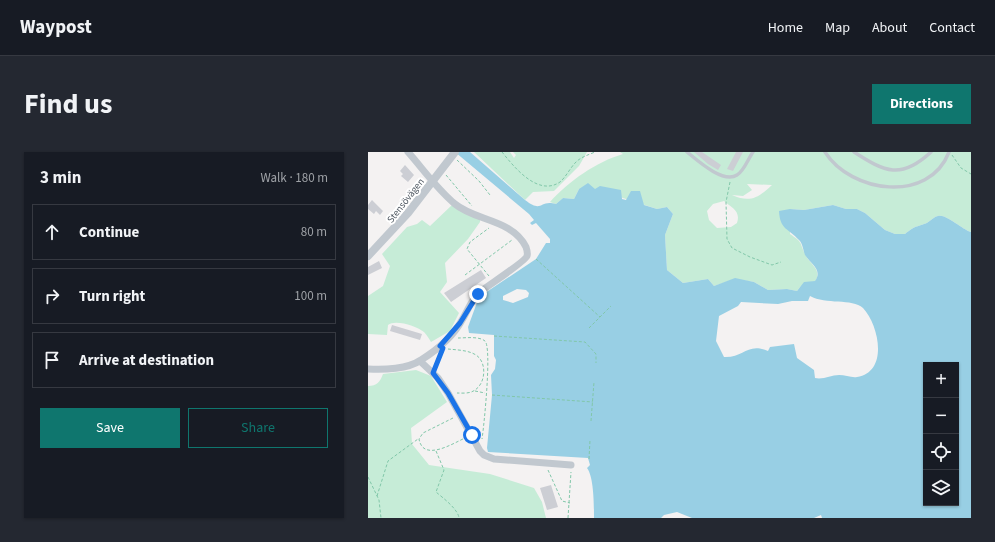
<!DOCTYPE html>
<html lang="en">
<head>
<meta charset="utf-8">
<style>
	:root { --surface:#171b24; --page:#242831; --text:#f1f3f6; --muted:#9ea1a6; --line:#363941; --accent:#0f766e }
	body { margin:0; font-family:"Source Sans 3",sans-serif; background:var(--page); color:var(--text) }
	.controls { position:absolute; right:12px; bottom:12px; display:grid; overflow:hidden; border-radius:0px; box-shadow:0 1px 3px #0004 }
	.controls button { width:36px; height:36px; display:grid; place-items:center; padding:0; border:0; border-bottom:1px solid var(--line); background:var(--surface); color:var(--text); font:20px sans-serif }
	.stop { position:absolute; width:12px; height:12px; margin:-9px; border:3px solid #1a73e8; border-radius:50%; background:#fff }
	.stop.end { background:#1a73e8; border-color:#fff; box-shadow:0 1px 4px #0008 }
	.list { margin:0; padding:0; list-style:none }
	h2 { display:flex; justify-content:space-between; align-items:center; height:52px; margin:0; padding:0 16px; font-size:17px }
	h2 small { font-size:13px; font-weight:400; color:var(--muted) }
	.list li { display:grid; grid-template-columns:26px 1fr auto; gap:12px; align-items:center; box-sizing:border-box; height:56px; margin:0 8px 8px; padding:0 8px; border:1px solid var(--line); border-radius:0px }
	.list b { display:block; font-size:15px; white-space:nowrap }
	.list em { font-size:13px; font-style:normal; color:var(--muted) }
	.actions { display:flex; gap:8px; padding:12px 16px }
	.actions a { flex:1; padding:9px 0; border:1px solid var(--accent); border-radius:0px; text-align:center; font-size:14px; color:var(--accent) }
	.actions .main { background:var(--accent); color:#fff }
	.icon { flex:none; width:22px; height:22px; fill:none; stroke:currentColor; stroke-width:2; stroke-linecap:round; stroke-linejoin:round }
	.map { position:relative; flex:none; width:603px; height:366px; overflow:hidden; border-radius:0px }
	header { display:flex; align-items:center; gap:24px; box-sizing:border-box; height:56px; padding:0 20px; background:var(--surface); border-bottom:1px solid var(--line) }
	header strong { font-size:19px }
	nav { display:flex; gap:22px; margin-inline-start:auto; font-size:14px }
	.intro { display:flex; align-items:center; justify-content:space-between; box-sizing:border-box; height:96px; padding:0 24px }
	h1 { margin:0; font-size:28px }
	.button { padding:10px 18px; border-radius:0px; background:var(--accent); color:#fff; font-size:14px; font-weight:700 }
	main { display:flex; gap:24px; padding:0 24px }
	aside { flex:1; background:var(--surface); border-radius:0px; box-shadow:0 1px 3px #0004 }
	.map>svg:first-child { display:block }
	.green { fill:#c6ecd7; fill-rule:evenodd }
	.water { fill:#98cfe4; fill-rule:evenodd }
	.building { fill:#ccced4 }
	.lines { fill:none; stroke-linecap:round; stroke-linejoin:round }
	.path { stroke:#81c7a9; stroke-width:1; stroke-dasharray:3 2; stroke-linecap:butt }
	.service { stroke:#c1c8cf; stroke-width:3.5 }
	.minor { stroke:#c1c8cf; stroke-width:7 }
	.tertiary { stroke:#c1c8cf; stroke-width:8 }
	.route { stroke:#1a73e8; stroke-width:5 }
	.labels { text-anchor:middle; stroke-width:4; stroke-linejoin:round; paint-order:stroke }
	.street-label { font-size:10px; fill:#4b545e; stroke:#fff }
</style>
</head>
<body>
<header>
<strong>Waypost</strong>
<nav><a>Home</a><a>Map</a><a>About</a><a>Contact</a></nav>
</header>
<div class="intro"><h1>Find us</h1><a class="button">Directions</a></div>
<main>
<aside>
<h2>3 min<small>Walk · 180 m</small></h2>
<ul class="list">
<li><svg class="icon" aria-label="ahead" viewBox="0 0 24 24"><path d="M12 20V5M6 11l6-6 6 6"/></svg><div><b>Continue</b></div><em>80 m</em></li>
<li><svg class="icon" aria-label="right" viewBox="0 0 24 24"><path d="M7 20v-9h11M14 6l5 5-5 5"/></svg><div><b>Turn right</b></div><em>100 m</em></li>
<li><svg class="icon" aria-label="arrive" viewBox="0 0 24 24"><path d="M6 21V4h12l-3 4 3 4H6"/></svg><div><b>Arrive at destination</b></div></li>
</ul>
<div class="actions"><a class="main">Save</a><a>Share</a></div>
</aside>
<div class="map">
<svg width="603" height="366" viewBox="0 0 603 366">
	<rect width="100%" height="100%" fill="#f4f2f2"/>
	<!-- green -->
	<path class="green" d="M106 0H142L146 6 148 3 145 0H219L211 14 186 39 165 40 157 48Z
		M252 0H603V80C594 77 577 61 570 64 565 65 561 71 556 72 545 76 547 74 537 82H527L517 78 497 61 489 57H478L465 53 436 58 422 57V82C435 91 431 89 437 102 441 112 455 117 447 130 440 129 433 133 429 139L419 137 400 138 386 130 367 127 346 134 340 127 315 131 299 118 297 83 305 62 299 55 289 57 227 37H211L206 47 195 46 188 52 182 50C201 29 228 10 255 2ZM379 32 404 33C390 46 382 51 364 43L375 44 384 38ZM356 49C364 56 373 59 369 71L363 75 349 76 341 68 339 59 345 52Z
		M84 53 112 66V70L100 87 77 111 79 130 72 140 91 161 82 179 63 190C61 187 59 183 56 180 49 174 27 167 20 173L19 183 0 182V144L15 134 22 114 14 102 39 75 49 72 54 68 62 74Z
		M48 218 63 224 79 250 43 276 44 292 61 313 122 322 166 336 174 350 178 366H0V234C9 234 12 230 15 222Z"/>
	<!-- water -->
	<path class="water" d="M87 0H102L157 48C175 62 171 47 188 52L195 46 206 47 211 37 220 31 227 37 232 34 253 38 254 47 258 48 263 39H272L276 53 289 57 299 55 305 62 297 83 299 118 315 131 340 127 346 134 367 126 386 130 400 138 419 137 429 139 436 130 447 129C455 118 443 112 437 103 435 98 435 92 431 88 420 76 412 78 411 59L422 57 436 58 465 53 478 57H489L497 61 517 78 527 82H537C547 74 545 76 556 72 561 71 565 65 570 64 577 61 594 77 603 80V366H454L453 363 446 366H324L309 360 296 363 293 366H226C226 354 226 325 219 316L222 313 220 306 120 300 119 296 124 243 123 223 127 217 128 208 126 204V183L101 181 100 175 111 145 168 107 178 91H182V87L168 71 164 73 162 71 166 68 161 62ZM149 137 158 138 161 141 160 145 145 151 135 148V144ZM442 144C458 153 484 146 495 156 511 173 521 220 489 225 484 226 477 223 471 223 463 223 455 228 447 226L446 218 429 206 426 192 402 195 400 199C379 190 376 206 356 205L348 189 351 164 370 154 373 150 410 152 424 149H440ZM558 213H588V351H558Z"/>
	<!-- building -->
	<path class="building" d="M326 0H334L353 13 350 18 340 12Z
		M368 0H375L365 19 359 17Z
		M37 13 46 23 40 30 33 24 35 22 32 19Z
		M4 48 15 59 12 63 8 59 6 62 0 57V53Z
		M11 109 14 116 0 123V115Z
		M113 118 118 126 83 150 76 141Z
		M24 173 54 182 52 188 22 179Z
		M183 333 190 355 179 358 172 336Z"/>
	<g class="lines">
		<!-- path -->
		<path class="path" d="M134 0C146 15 170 45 192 30 198 25 202 16 208 10 213 5 220 3 227 0
			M584 3 593 16 603 22
			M89 8 111 29 122 43
			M78 23 104 54
			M362 30 358 50 359 87 364 96 382 105 404 113 413 110
			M168 107 232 165
			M97 123 144 88
			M121 124 99 97 102 90 121 76
			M221 176 243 154
			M126 184 217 190 228 202V211
			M90 186C97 186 111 184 117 189 124 196 116 274 114 287
			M80 197C89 198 100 198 108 203 119 210 118 231 107 238 102 242 94 241 89 241
			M68 215 73 203
			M107 239 117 241
			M124 243 225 250
			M85 266 55 281 51 287C55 310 84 292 97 286
			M223 269 226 230
			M68 299 76 318 68 340C75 346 90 357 91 366
			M221 307 222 288
			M180 318 194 349 202 351
			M0 325 11 348 13 366
			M9 344 20 309 50 287
			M200 366 203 320"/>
		<!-- service -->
		<path class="service" d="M319 0C329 8 355 32 369 23 376 19 380 7 385 0
			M457 0C483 41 561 52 581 0
			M486 0C517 20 533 28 563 0"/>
		<!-- minor -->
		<path class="minor" d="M52 209 70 226 80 241 112 299 116 303 126 307 203 313
			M0 217C16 218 40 217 53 208 69 198 85 185 94 168 100 159 103 147 112 140 119 134 157 110 159 104 160 101 159 98 158 95 144 67 107 69 87 52 69 37 55 17 40 0"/>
		<!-- tertiary -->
		<path class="tertiary" d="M0 104 40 61 87 0"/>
	</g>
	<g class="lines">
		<!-- route -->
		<path class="route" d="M104 283 80 241 65 221 75 196 72 194 92 171 110 142"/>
	</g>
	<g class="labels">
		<!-- street labels -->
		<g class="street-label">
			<text transform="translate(37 48) rotate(-52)" y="4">Stensövägen</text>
		</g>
	</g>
</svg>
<div class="controls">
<button>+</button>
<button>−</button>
<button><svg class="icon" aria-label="locate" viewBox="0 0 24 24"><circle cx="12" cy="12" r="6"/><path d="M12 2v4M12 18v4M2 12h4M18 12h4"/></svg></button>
<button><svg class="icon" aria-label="layers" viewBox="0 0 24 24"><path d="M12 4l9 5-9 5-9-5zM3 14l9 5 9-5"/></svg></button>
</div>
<div class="stop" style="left:104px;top:283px"></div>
<div class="stop end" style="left:110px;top:142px"></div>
</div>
</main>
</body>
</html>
